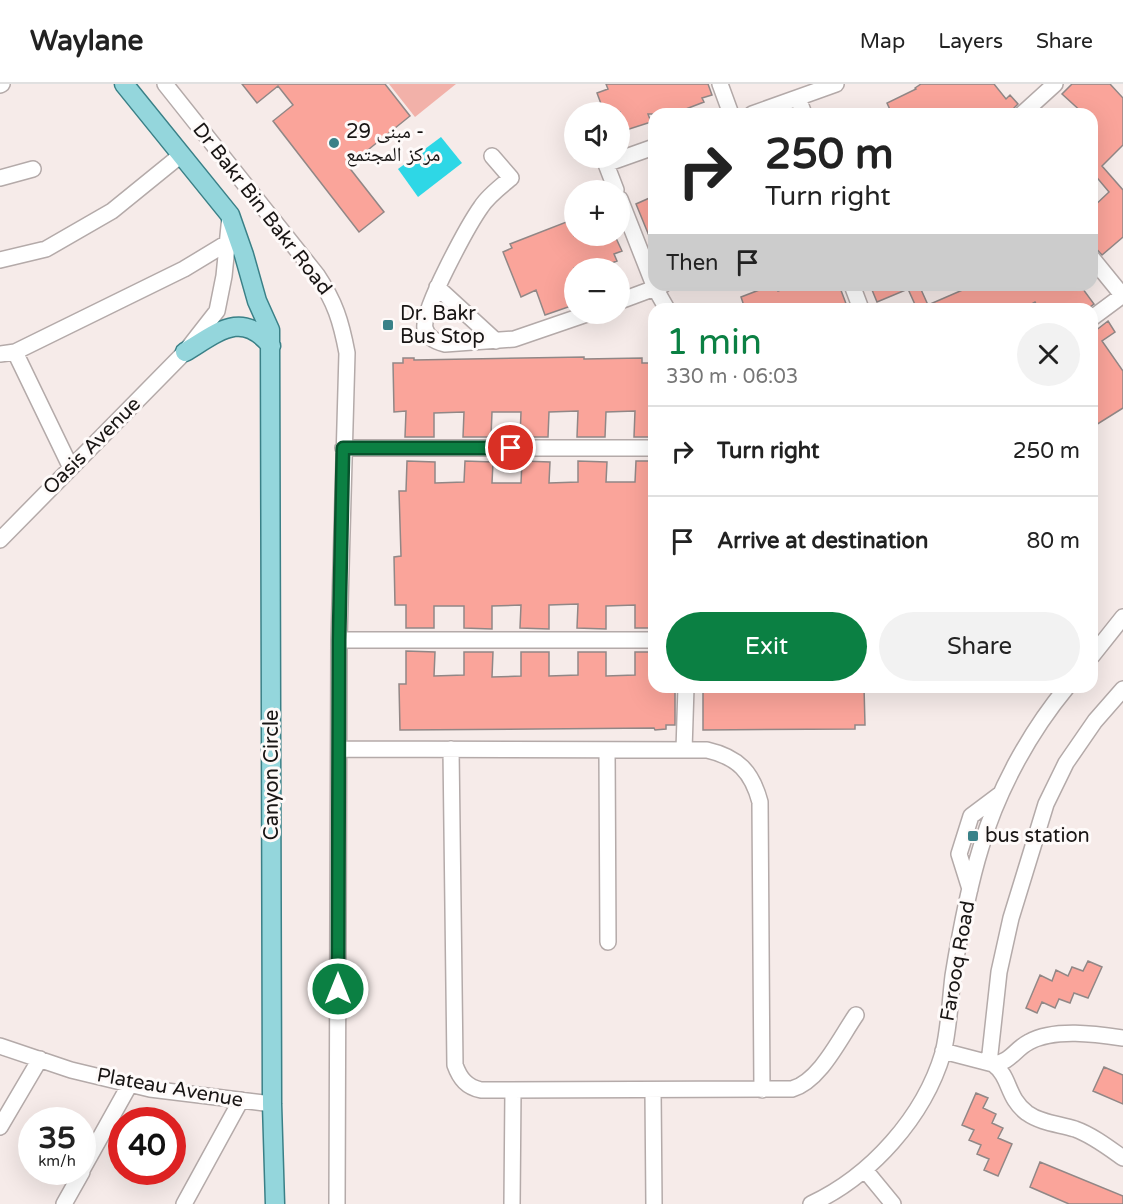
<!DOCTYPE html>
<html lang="en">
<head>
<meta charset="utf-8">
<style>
  body { margin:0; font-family:"Varela Round","Noto Naskh Arabic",sans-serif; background:#f2f2f2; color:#222; height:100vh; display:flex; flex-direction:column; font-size:22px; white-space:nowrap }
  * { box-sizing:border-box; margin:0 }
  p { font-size:20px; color:#767676 }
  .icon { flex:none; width:33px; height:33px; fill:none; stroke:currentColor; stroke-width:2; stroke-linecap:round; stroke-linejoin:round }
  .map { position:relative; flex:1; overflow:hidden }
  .details { position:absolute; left:648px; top:219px; width:450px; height:390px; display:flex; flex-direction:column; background:#fff; border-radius:18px; box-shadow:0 6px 24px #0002 }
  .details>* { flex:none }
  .top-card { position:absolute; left:648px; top:24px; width:450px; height:183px; border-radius:18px; box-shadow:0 6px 24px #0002; background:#fff; color:#222; overflow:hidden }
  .tools { position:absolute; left:564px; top:18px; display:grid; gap:12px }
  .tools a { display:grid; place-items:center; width:66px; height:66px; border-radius:50%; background:#fff; box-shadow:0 6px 24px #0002; font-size:30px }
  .speed { position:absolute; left:18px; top:1023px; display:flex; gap:12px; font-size:30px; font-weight:700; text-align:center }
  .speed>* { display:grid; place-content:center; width:78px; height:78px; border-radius:50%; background:#fff; box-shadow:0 6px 24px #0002; line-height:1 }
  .speed small { font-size:15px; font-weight:400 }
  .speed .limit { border:9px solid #d22; background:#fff; color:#111 }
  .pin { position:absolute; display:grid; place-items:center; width:51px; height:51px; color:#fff; margin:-26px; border:3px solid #fff; border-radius:50%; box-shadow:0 2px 6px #0007 }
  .me { position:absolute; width:66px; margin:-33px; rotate:0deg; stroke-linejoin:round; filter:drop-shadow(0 0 4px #0008) }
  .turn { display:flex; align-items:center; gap:21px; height:126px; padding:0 18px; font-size:27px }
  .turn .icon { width:78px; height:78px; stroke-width:2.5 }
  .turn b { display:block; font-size:42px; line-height:51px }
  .then { display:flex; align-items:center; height:57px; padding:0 18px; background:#0003; gap:12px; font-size:22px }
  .round { display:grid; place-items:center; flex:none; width:63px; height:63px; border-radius:32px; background:#f2f2f2 }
  .head { display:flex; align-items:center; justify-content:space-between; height:102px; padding:0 18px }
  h1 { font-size:36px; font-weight:600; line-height:45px; color:#0b8043 }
  .button { display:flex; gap:12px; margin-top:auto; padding:12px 18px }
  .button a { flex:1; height:69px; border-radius:36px; background:#0b8043; color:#fff; font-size:24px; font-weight:600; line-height:69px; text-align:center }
  .button a+a { background:#f2f2f2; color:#222 }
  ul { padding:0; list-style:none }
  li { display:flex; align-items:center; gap:18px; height:90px; padding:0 18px; border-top:2px solid #e0e0e0 }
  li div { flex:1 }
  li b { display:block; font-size:22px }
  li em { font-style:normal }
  header { display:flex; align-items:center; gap:36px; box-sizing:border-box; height:84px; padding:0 30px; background:#fff; border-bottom:2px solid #e0e0e0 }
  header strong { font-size:28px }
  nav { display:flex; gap:33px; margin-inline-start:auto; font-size:21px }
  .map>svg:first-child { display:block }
  .green { fill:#f2b1a9 }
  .water { fill:#2ed7e6 }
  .building { fill:#faa49a; stroke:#918786; stroke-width:1.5 }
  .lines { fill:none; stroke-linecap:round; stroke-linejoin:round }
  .minor-casing { stroke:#b4aaa9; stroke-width:18 }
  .major-casing { stroke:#3a8087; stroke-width:21 }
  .minor { stroke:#fff; stroke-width:15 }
  .major { stroke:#94d6dc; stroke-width:18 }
  .route-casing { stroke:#07532c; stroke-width:15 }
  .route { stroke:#0b8043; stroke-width:10 }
  .poi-dot { fill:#398188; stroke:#fefaf9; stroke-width:2 }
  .labels { text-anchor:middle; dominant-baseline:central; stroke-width:6; stroke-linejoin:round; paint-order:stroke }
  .poi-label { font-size:20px; fill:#181514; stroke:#fefaf9; text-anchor:start }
  .street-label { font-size:20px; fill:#181514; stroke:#fefaf9 }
</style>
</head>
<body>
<header>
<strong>Waylane</strong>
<nav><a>Map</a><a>Layers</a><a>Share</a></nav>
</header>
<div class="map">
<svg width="1123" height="1120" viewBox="0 0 1123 1120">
  <rect width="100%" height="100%" fill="#f6ebe9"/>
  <path class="green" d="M 389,0 L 456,0 L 415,33 Z"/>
  <path class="water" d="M 441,53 L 462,79 L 418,113 L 398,85 Z"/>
  <path class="building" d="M 242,0 L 385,0 L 410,32 L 348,82 L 384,128 L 359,148 L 273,37 L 293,21 L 278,2 L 257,19 Z
    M 606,0 L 708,0 L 712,11 L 702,14 L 704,18 L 678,28 L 678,30 L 648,30 L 651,38 L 620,48 L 620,28 L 604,28 L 597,9 L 608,5 Z
    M 921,0 L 994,0 L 1006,15 L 1010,11 L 1018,20 L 1008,30 L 892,30 L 887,19 L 916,5 L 915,4 Z
    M 1072,0 L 1110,0 L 1123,14 L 1123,61 L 1102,82 L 1123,106 L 1123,153 L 1102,171 L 1092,160 L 1092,124 L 1109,108 L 1094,90 L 1092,92 L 1092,30 L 1084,30 L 1062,10 Z
    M 654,112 L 654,164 L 636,120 Z
    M 574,135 L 574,152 L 615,152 L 622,167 L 614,170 L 617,177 L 598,184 L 574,184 L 574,221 L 545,231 L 536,206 L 521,213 L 503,168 L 512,164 L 510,160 Z
    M 772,201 L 776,201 L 778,207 L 794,201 L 839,201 L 848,225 L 745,225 L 741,213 Z
    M 870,201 L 919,201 L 928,221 L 974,201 L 1080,201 L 1094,220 L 1087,225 L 1039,225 L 1035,218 L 1023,225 L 917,225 L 908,205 L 877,218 Z
    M 1108,237 L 1115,248 L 1102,257 L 1123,287 L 1123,324 L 1096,341 L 1092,335 L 1092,244 L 1095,247 Z
    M 584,273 L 584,275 L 642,274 L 642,279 L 654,279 L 654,353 L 634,353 L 635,327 L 606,328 L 605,353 L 577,353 L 578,327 L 549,328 L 548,353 L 520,353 L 521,328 L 492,328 L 491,353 L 463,353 L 464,328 L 434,329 L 434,353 L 405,353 L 406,327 L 394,328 L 393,279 L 403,279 L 403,274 L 414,274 L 414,276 Z
    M 407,377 L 435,378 L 435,399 L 464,398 L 465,377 L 493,378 L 492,399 L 521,399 L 522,377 L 550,378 L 549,399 L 578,398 L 578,377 L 607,378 L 606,398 L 635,398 L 636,377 L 654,377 L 654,544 L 635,544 L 635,521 L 606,522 L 606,545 L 577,544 L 578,520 L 549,521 L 549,545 L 520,544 L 521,521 L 492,522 L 492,545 L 464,544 L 464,522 L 434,522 L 434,544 L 406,544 L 406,521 L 395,521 L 394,473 L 401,472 L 399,407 L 406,407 Z
    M 406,567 L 435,568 L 434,592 L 464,591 L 464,568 L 493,568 L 492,593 L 521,592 L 521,568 L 549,568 L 549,592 L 578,591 L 578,568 L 606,568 L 606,592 L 635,591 L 635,568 L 654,568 L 654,603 L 675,603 L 675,641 L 666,641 L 666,645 L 655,646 L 654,644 L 400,646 L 399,600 L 406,600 Z
    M 703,603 L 864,603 L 865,641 L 855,641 L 855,645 L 703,646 Z
    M 1088,877 L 1102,883 L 1088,914 L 1074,909 L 1070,919 L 1059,915 L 1055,924 L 1042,918 L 1037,929 L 1026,924 L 1040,891 L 1052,897 L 1056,886 L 1068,892 L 1072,883 L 1083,887 Z
    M 1104,983 L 1123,991 L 1123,1020 L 1093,1007 Z
    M 976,1009 L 988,1014 L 983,1024 L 996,1030 L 992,1039 L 1003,1044 L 998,1054 L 1012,1060 L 998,1092 L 984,1086 L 989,1075 L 977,1070 L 981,1061 L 969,1056 L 974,1046 L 962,1041 Z
    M 1040,1078 L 1123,1112 L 1123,1120 L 1069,1120 L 1030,1103 Z"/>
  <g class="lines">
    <defs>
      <path id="minor" d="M 165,0 L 317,191 C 335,218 341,237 347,269 L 339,556 L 337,1120
        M 720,0 L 731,30
        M 0,1 L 2,0
        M 798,14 L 804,30
        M 752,30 L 836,0
        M 1022,30 L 1055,0
        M 492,72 L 511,94 C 500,103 488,112 481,123 C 469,140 421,227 425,244 C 427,254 437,258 445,260 L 514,255 L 587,230
        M 0,94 L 33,85
        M 616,106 L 606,80 L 654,63
        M 620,115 L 655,204 L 667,225
        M 1092,174 L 1123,212
        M 0,176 L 46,165 L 112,127 L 181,71
        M 852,201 L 861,225
        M 437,203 L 496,257
        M 620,217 L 663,201
        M 1092,234 L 1123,211
        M 15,268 L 71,384
        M 0,270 L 15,268 L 184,185 L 227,159
        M 343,364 L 654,364
        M 0,456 L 185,268 L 217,227 L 224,192 L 230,132
        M 339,556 L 654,556
        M 1092,572 L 1123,533
        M 340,665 L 707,666 C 738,673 752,688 760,718 L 762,1006
        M 451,665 L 455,981 C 460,995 467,1003 481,1006 L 792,1005 C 820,997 840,954 856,931
        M 607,666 L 608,858
        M 684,666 L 686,603
        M 970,805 L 959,770 L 971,732 L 999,711
        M 0,962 L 71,986 L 150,1005 L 272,1020
        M 943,967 L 993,980 C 1010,979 1015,965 1029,958 C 1054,944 1096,950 1123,954
        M 989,979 L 999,888 L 1011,834 L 1046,720 L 1066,679 L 1095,637 L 1123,605
        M 993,980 C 1011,993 1006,1013 1027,1029 C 1041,1039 1059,1040 1075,1045 C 1092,1051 1109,1064 1123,1074
        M 653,1007 L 654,1120
        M 0,1043 L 40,975
        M 82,1086 L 130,1000
        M 865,1086 L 893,1120
        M 64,1120 L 82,1088
        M 184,1120 L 241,1016
        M 512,1120 L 513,1006
        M 811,1120 C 871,1092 924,1033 943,969 C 949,945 950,917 953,892 C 960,849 968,805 981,763 C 998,706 1029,649 1067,603"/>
      <path id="major" d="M 124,0 L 230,131 L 244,171 L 257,217 L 270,246 L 272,1020 L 275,1120
        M 185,268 C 217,249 242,225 271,262"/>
    </defs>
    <use href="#minor" class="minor-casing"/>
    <use href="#major" class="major-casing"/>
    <use href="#minor" class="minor"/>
    <use href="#major" class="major"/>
  </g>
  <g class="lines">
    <defs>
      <path id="route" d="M 338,905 L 339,556 L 343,364 L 511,364"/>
    </defs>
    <use href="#route" class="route-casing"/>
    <use href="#route" class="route"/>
  </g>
  <g class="poi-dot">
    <circle cx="334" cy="59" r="6"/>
    <rect x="382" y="235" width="12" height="12" rx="3"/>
    <rect x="967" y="746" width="12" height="12" rx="3"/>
  </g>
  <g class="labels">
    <g class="poi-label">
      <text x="346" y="48">مبنى 29 -<tspan x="346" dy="23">مركز المجتمع</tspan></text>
      <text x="400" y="230">Dr. Bakr<tspan x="400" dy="23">Bus Stop</tspan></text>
      <text x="985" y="752">bus station</text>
    </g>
    <g class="street-label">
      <text transform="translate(262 125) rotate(52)">Dr Bakr Bin Bakr Road</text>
      <text transform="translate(92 362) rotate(-45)">Oasis Avenue</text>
      <text transform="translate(272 691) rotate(-90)">Canyon Circle</text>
      <text transform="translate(958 877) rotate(-80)">Farooq Road</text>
      <text transform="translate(170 1004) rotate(10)">Plateau Avenue</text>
    </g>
  </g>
</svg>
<div class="tools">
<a><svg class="icon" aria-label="sound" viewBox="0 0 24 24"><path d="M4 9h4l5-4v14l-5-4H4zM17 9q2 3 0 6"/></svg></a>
<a>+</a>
<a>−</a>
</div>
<div class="speed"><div>35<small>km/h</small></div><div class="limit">40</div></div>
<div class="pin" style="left:511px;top:364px;background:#d93025"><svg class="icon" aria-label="arrive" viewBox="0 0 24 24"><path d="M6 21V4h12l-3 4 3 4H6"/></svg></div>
<svg class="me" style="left:338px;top:905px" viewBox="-20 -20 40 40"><circle r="17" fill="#0b8043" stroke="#fff" stroke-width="3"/><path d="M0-11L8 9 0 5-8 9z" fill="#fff"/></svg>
<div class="top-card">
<div class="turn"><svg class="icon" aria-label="right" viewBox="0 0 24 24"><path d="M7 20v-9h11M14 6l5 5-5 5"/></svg><div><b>250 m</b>Turn right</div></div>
<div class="then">Then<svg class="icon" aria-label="arrive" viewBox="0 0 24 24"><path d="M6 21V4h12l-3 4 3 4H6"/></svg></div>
</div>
<section class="details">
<div class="head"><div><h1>1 min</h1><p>330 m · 06:03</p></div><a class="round"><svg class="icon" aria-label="close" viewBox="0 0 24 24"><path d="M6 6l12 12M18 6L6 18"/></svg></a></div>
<ul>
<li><svg class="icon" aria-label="right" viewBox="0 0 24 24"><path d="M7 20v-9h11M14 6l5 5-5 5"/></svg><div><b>Turn right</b></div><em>250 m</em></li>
<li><svg class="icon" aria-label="arrive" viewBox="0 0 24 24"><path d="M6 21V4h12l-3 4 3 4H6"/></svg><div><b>Arrive at destination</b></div><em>80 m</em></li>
</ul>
<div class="button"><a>Exit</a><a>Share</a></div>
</section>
</div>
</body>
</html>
